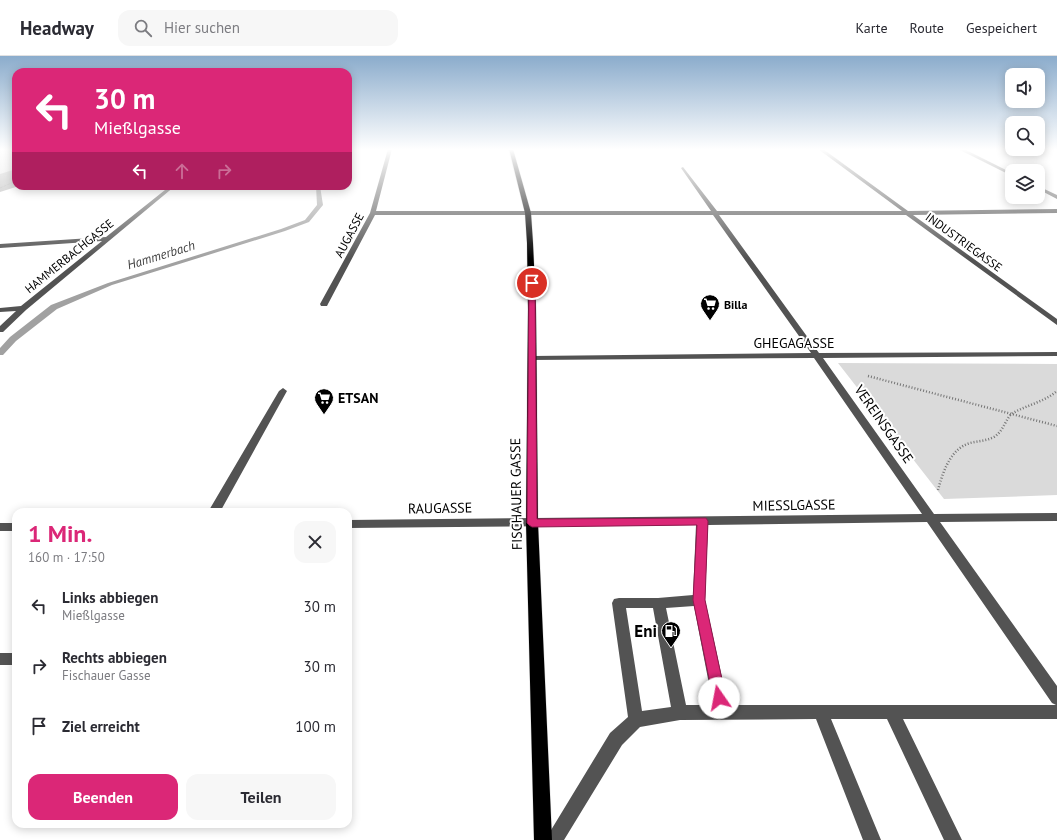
<!DOCTYPE html>
<html lang="de">
<head>
<meta charset="utf-8">
<style>
  body { margin:0; font-family:"PT Sans",sans-serif; background:#f7f7f7; color:#2b2b33; height:100vh; display:flex; flex-direction:column; font-size:15px; white-space:nowrap }
  * { box-sizing:border-box; margin:0 }
  p { font-size:13px; color:#7c7c81 }
  .icon { flex:none; width:22px; height:22px; fill:none; stroke:currentColor; stroke-width:2; stroke-linecap:round; stroke-linejoin:round }
  .map { position:relative; flex:1; overflow:hidden }
  .sheet { position:absolute; left:12px; top:452px; width:340px; height:320px; display:flex; flex-direction:column; background:#fff; border-radius:12px; box-shadow:0 2px 10px #0003 }
  .sheet>* { flex:none }
  .top-card { position:absolute; left:12px; top:12px; width:340px; height:122px; border-radius:12px; box-shadow:0 2px 10px #0003; background:#db2777; color:#fff; overflow:hidden }
  .fabs { position:absolute; left:1005px; top:12px; display:grid; gap:8px }
  .fabs a { display:grid; place-items:center; width:40px; height:40px; border-radius:8px; background:#fff; box-shadow:0 2px 10px #0003; font-size:20px }
  .pin { position:absolute; display:grid; place-items:center; width:34px; height:34px; color:#fff; margin:-17px; border:2px solid #fff; border-radius:50%; box-shadow:0 1px 4px #0007 }
  .me { position:absolute; width:44px; margin:-22px; rotate:348deg; stroke-linejoin:round; filter:drop-shadow(0 0 3px #0008) }
  .turn { display:flex; align-items:center; gap:14px; height:84px; padding:0 16px; font-size:18px }
  .turn .icon { width:52px; height:52px; stroke-width:2.5 }
  .turn b { display:block; font-size:28px; line-height:34px }
  .lanes { display:flex; align-items:center; height:38px; padding:0 16px; background:#0003; justify-content:center; gap:20px; direction:ltr }
  .lanes .off { opacity:.35 }
  .round { display:grid; place-items:center; flex:none; width:42px; height:42px; border-radius:12px; background:#f7f7f7 }
  .headline { display:flex; align-items:center; justify-content:space-between; height:68px; padding:0 16px }
  h1 { font-size:24px; font-weight:700; line-height:30px; color:#db2777 }
  .action { display:flex; gap:8px; margin-top:auto; padding:8px 16px }
  .action a { flex:1; height:46px; border-radius:12px; background:#db2777; color:#fff; font-size:16px; font-weight:700; line-height:46px; text-align:center }
  .action a+a { background:#f7f7f7; color:#2b2b33 }
  ul { padding:0; list-style:none }
  li { display:flex; align-items:center; gap:12px; height:60px; padding:0 16px }
  li div { flex:1 }
  li b { display:block; font-size:15px }
  li em { font-style:normal }
  header { display:flex; align-items:center; gap:24px; box-sizing:border-box; height:56px; padding:0 20px; background:#fff; border-bottom:1px solid #e1e1e2 }
  header strong { font-size:19px }
  nav { display:flex; gap:22px; margin-inline-start:auto; font-size:14px }
  .search { width:280px; height:36px; background:#f7f7f7; display:flex; align-items:center; gap:10px; box-sizing:border-box; padding:0 14px; border-radius:12px; color:#7c7c81; font-size:15px }
  .map>svg:first-child { display:block }
  .green { fill:#dadada }
  .lines { fill:none; stroke-linecap:round; stroke-linejoin:round }
  .stream { fill:#a1a1a1; fill-rule:evenodd }
  .river { fill:#a1a1a1; fill-rule:evenodd }
  .major-casing { stroke:#dbdbdb; stroke-width:1 }
  .path-far1 { stroke:#757575; stroke-width:1; stroke-dasharray:0.5 1; stroke-linecap:butt }
  .path { stroke:#757575; stroke-width:2.5; stroke-dasharray:1 2; stroke-linecap:butt }
  .minor { fill:#535353; fill-rule:evenodd }
  .major { fill:#000; fill-rule:evenodd }
  .route { fill:#db2777; stroke:#8e194d }
  .labels { text-anchor:middle; dominant-baseline:central; stroke-width:4; stroke-linejoin:round; paint-order:stroke }
  .far-street-label { font-size:12px; fill:#000; stroke:#fff }
  .far-poi-label { font-size:12px; font-weight:bold; fill:#000; stroke:#fff; text-anchor:start }
  .far-water-label { font-size:13px; font-style:italic; fill:#424242; stroke:#fff }
  .street-label { font-size:14px; fill:#000; stroke:#fff }
  .poi-label { font-size:14px; font-weight:bold; fill:#000; stroke:#fff; text-anchor:start }
  .near-poi-label { font-size:17px; font-weight:bold; fill:#000; stroke:#fff; text-anchor:end }
</style>
</head>
<body>
<header>
<strong>Headway</strong>
<div class="search"><svg class="icon" aria-label="search" viewBox="0 0 24 24"><circle cx="10" cy="10" r="6"/><path d="M15 15l6 6"/></svg>Hier suchen</div>
<nav><a>Karte</a><a>Route</a><a>Gespeichert</a></nav>
</header>
<div class="map">
<svg width="1057" height="784" viewBox="0 0 1057 784">
  <rect width="100%" height="100%" fill="#fff"/>
  <path class="green" d="M 0,93 L 16,93 L 16,116 L 0,122 Z
    M 838,307 L 1057,308 L 1057,439 L 944,443 Z"/>
  <g class="lines">
    <path class="stream" d="M 316,130 L 320,130 L 323,149 L 309,166 L 285,175 L 112,229 L 57,253 L 16,285 L 3,299 L 0,299 L 0,292 L 10,281 L 51,249 L 108,227 L 281,173 L 305,164 L 317,149 Z"/>
    <path class="river" d="M 16,113 L 16,130 L 19,130 L 0,136 L 0,118 Z"/>
    <defs>
      <path id="major" d="M 509,93 L 513,93 L 531,157 L 533,187 L 536,253 L 538,467 L 552,784 L 534,784 L 526,467 L 528,253 L 527,187 L 525,157 Z"/>
    </defs>
    <use href="#major" class="major-casing"/>
    <path class="path-far1" d="M 0,132 L 16,125"/>
    <path class="path" d="M 868,320 L 1057,370
      M 938,434 C 943,416 950,393 970,387 C 978,385 986,385 994,381 C 1004,375 1006,361 1013,357 C 1027,349 1044,346 1057,335"/>
    <path class="minor" d="M 388,93 L 392,93 L 376,155 L 711,155 L 681,112 L 683,111 L 717,155 L 902,155 L 818,93 L 823,93 L 908,155 L 1057,153 L 1057,157 L 913,159 L 1057,263 L 1057,269 L 906,159 L 719,159 L 819,297 L 1057,296 L 1057,300 L 823,302 L 934,458 L 1057,457 L 1057,465 L 940,466 L 1057,630 L 1057,663 L 903,663 L 962,784 L 944,784 L 887,663 L 831,663 L 881,784 L 863,784 L 816,663 L 680,664 L 640,671 L 622,689 L 564,784 L 545,784 L 610,677 L 628,661 L 612,547 L 614,543 L 619,542 L 658,542 L 693,539 L 696,469 L 348,472 L 348,464 L 922,458 L 814,302 L 529,304 L 528,302 L 529,300 L 532,300 L 811,297 L 713,159 L 375,159 L 328,248 L 327,250 L 321,250 L 320,248 L 370,157 ZM 927,466 L 1052,647 L 1056,649 L 728,649 L 705,544 L 708,469 ZM 694,550 L 713,649 L 686,649 L 666,552 ZM 626,552 L 653,552 L 671,651 L 642,655 Z
      M 958,93 L 964,93 L 1012,117 L 1012,120 Z
      M 170,130 L 175,130 L 26,254 L 3,276 L 0,276 L 0,270 L 16,255 L 0,256 L 0,252 L 21,250 L 102,185 L 0,192 L 0,188 L 106,181 Z
      M 1038,130 L 1057,139 L 1057,143 L 1038,133 Z
      M 283,332 L 287,335 L 220,456 L 208,456 L 279,335 Z
      M 0,467 L 16,467 L 16,475 L 0,475 Z
      M 0,597 L 16,597 L 16,609 L 0,609 Z"/>
    <use href="#major" class="major"/>
  </g>
  <linearGradient id="sky" x2="0" y2="1"><stop stop-color="#8baccc"/><stop offset="0.46" stop-color="#fff"/><stop offset="1" stop-color="#fff" stop-opacity="0"/></linearGradient>
  <rect width="1057" height="203" fill="url(#sky)"/>
  <path class="route" d="M 529,225 L 535,227 L 537,463 L 706,462 L 708,465 L 705,544 L 726,642 L 724,647 L 719,649 L 715,647 L 713,642 L 693,544 L 697,469 L 532,471 L 529,469 L 527,467 Z"/>
  <defs>
    <symbol id="supermarket-pin" viewBox="-11 -11 22 30"><path d="M0 17L-7.5 6A9.5 9.5 0 1 1 7.5 6Z" fill="#000" stroke="#fff"/><path d="M-6-5.5h2.5l.6 2H6L4.5 2H-2.5L-4.4-4H-6ZM-1.5 3.2a1.3 1.3 0 1 0 .1 0ZM3 3.2a1.3 1.3 0 1 0 .1 0Z" fill="#fff"/></symbol>
    <symbol id="fuel-pin" viewBox="-11 -11 22 30"><path d="M0 17L-7.5 6A9.5 9.5 0 1 1 7.5 6Z" fill="#000" stroke="#fff"/><path d="M-5.5-6h7V0h2V4h1.3V-2.5L3-4.5l.8-.8L6-3V5H2.5V1h-1V6h-7ZM-4.2-4.7v3.2H.2V-4.7Z" fill="#fff"/></symbol>
  </defs>
  <g fill-rule="evenodd">
    <use href="#supermarket-pin" x="699" y="237" width="22" height="30"/>
    <use href="#supermarket-pin" x="313" y="331" width="22" height="30"/>
    <use href="#fuel-pin" x="660" y="564" width="22" height="30"/>
  </g>
  <g class="labels">
    <g class="far-street-label">
      <text transform="translate(349 179) rotate(-62)">AUGASSE</text>
      <text transform="translate(964 186) rotate(36)">INDUSTRIEGASSE</text>
      <text transform="translate(69 200) rotate(-39)">HAMMERBACHGASSE</text>
    </g>
    <g class="far-poi-label">
      <text x="724" y="248">Billa</text>
    </g>
    <g class="far-water-label">
      <text transform="translate(161 199) rotate(-17)">Hammerbach</text>
    </g>
    <g class="street-label">
      <text x="794" y="287">GHEGAGASSE</text>
      <text transform="translate(884 368) rotate(55)">VEREINSGASSE</text>
      <text transform="translate(516 438) rotate(-91)">FISCHAUER GASSE</text>
      <text transform="translate(794 449) rotate(-1)">MIESSLGASSE</text>
      <text transform="translate(440 452) rotate(-1)">RAUGASSE</text>
    </g>
    <g class="poi-label">
      <text x="338" y="342">ETSAN</text>
    </g>
    <g class="near-poi-label">
      <text x="657" y="575">Eni</text>
    </g>
  </g>
</svg>
<div class="fabs">
<a><svg class="icon" aria-label="sound" viewBox="0 0 24 24"><path d="M4 9h4l5-4v14l-5-4H4zM17 9q2 3 0 6"/></svg></a>
<a><svg class="icon" aria-label="search" viewBox="0 0 24 24"><circle cx="10" cy="10" r="6"/><path d="M15 15l6 6"/></svg></a>
<a><svg class="icon" aria-label="layers" viewBox="0 0 24 24"><path d="M12 4l9 5-9 5-9-5zM3 14l9 5 9-5"/></svg></a>
</div>
<div class="pin" style="left:532px;top:227px;background:#d93025"><svg class="icon" aria-label="arrive" viewBox="0 0 24 24"><path d="M6 21V4h12l-3 4 3 4H6"/></svg></div>
<svg class="me" style="left:719px;top:642px" viewBox="-20 -20 40 40"><circle r="19" fill="#fff"/><path d="M0-13L10 11 0 6-10 11z" fill="#db2777"/></svg>
<div class="top-card">
<div class="turn"><svg class="icon" aria-label="left" viewBox="0 0 24 24"><path d="M17 20v-9H6M10 6l-5 5 5 5"/></svg><div><b>30 m</b>Mießlgasse</div></div>
<div class="lanes"><svg class="icon" aria-label="left" viewBox="0 0 24 24"><path d="M17 20v-9H6M10 6l-5 5 5 5"/></svg><svg class="icon off" aria-label="ahead" viewBox="0 0 24 24"><path d="M12 20V5M6 11l6-6 6 6"/></svg><svg class="icon off" aria-label="right" viewBox="0 0 24 24"><path d="M7 20v-9h11M14 6l5 5-5 5"/></svg></div>
</div>
<section class="sheet">
<div class="headline"><div><h1>1 Min.</h1><p>160 m · 17:50</p></div><a class="round"><svg class="icon" aria-label="close" viewBox="0 0 24 24"><path d="M6 6l12 12M18 6L6 18"/></svg></a></div>
<ul>
<li><svg class="icon" aria-label="left" viewBox="0 0 24 24"><path d="M17 20v-9H6M10 6l-5 5 5 5"/></svg><div><b>Links abbiegen</b><p>Mießlgasse</p></div><em>30 m</em></li>
<li><svg class="icon" aria-label="right" viewBox="0 0 24 24"><path d="M7 20v-9h11M14 6l5 5-5 5"/></svg><div><b>Rechts abbiegen</b><p>Fischauer Gasse</p></div><em>30 m</em></li>
<li><svg class="icon" aria-label="arrive" viewBox="0 0 24 24"><path d="M6 21V4h12l-3 4 3 4H6"/></svg><div><b>Ziel erreicht</b></div><em>100 m</em></li>
</ul>
<div class="action"><a>Beenden</a><a>Teilen</a></div>
</section>
</div>
</body>
</html>
